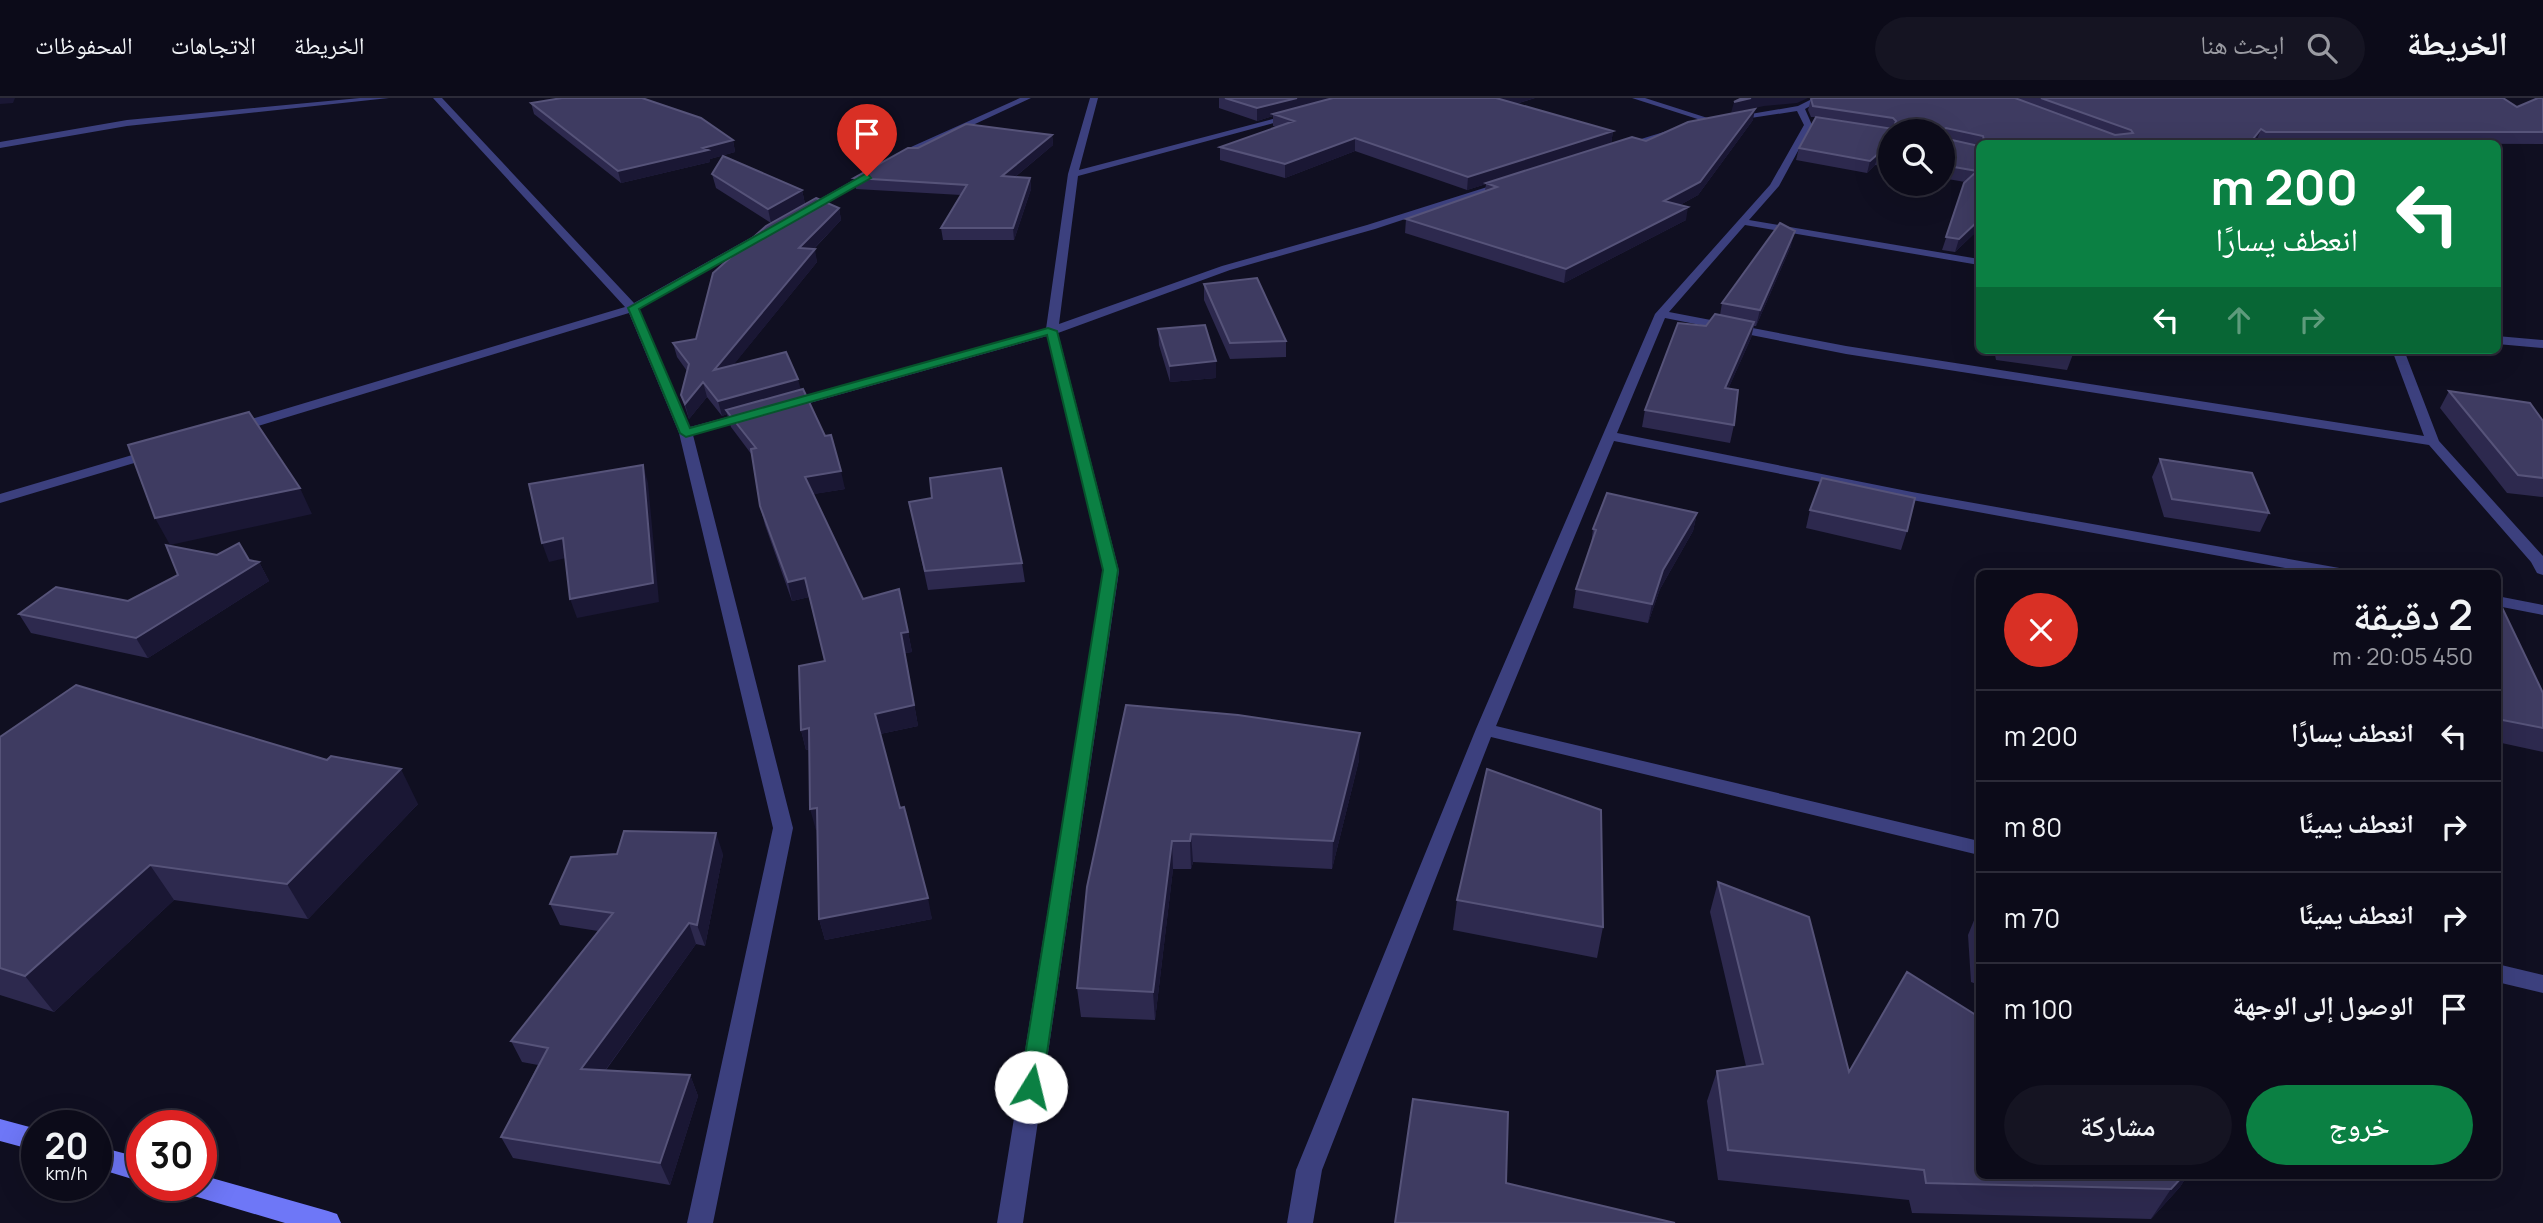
<!DOCTYPE html>
<html lang="ar">
<head>
<meta charset="utf-8">
<style>
  body { margin:0; font-family:Manrope,"Noto Naskh Arabic",sans-serif; background:#151422; color:#f1f3f6; direction:rtl; height:100vh; display:flex; flex-direction:column; font-size:26px; white-space:nowrap }
  * { box-sizing:border-box; margin:0 }
  p { font-size:23px; color:#9a9ba2 }
  .icon { flex:none; width:38px; height:38px; fill:none; stroke:currentColor; stroke-width:2; stroke-linecap:round; stroke-linejoin:round }
  .map { position:relative; flex:1; overflow:hidden; direction:ltr }
  .side { position:absolute; left:1976px; top:472px; width:525px; height:609px; display:flex; flex-direction:column; background:#0c0b19; border-radius:10px; box-shadow:0 7px 28px #0002,0 0 0 2px #2c2b38; direction:rtl }
  .side>* { flex:none }
  .hud { position:absolute; left:1976px; top:42px; width:525px; height:214px; border-radius:10px; box-shadow:0 7px 28px #0002,0 0 0 2px #2c2b38; direction:rtl; background:#0b8043; color:#fff; overflow:hidden }
  .controls { position:absolute; left:1878px; top:21px; display:grid; gap:14px }
  .controls a { display:grid; place-items:center; width:77px; height:77px; border-radius:50%; background:#0c0b19; box-shadow:0 7px 28px #0002,0 0 0 2px #2c2b38; font-size:35px }
  .speed { position:absolute; left:21px; top:1012px; display:flex; gap:14px; font-size:35px; font-weight:700; text-align:center }
  .speed>* { display:grid; place-content:center; width:91px; height:91px; border-radius:50%; background:#0c0b19; box-shadow:0 7px 28px #0002,0 0 0 2px #2c2b38; line-height:1 }
  .speed small { font-size:18px; font-weight:400 }
  .speed .limit { border:10px solid #d22; background:#fff; color:#111 }
  .pin { position:absolute; display:grid; place-items:center; width:60px; height:60px; color:#fff; margin:-72px -30px; border-radius:50% 50% 50% 0; rotate:-45deg; box-shadow:0 0 7px #0007 }
  .pin .icon { rotate:45deg }
  .me { position:absolute; width:77px; margin:-38px; rotate:9deg; stroke-linejoin:round; filter:drop-shadow(0 0 5px #0008) }
  .turn { display:flex; align-items:center; gap:24px; height:147px; padding:0 28px; font-size:32px }
  .turn .icon { width:91px; height:91px; stroke-width:2.5 }
  .turn b { display:block; font-size:49px; line-height:60px }
  .lanes { display:flex; align-items:center; height:66px; padding:0 28px; background:#0003; justify-content:center; gap:35px; direction:ltr }
  .lanes .off { opacity:.35 }
  .round { display:grid; place-items:center; flex:none; width:74px; height:74px; border-radius:37px; background:#151422 }
  .headline { display:flex; align-items:center; justify-content:space-between; height:119px; padding:0 28px }
  h1 { font-size:42px; font-weight:600; line-height:52px }
  .primary-button { display:flex; gap:14px; margin-top:auto; padding:14px 28px }
  .primary-button a { flex:1; height:80px; border-radius:42px; background:#0b8043; color:#fff; font-size:28px; font-weight:600; line-height:80px; text-align:center }
  .primary-button a+a { background:#151422; color:#f1f3f6 }
  ul { padding:0; list-style:none }
  li { display:flex; align-items:center; gap:21px; height:91px; padding:0 28px; border-top:2px solid #2c2b38 }
  li div { flex:1 }
  li b { display:block; font-size:26px }
  li em { font-style:normal }
  header { display:flex; align-items:center; gap:42px; box-sizing:border-box; height:98px; padding:0 35px; background:#0c0b19; border-bottom:2px solid #2c2b38 }
  header strong { font-size:33px }
  nav { display:flex; gap:38px; margin-inline-start:auto; font-size:24px }
  .search { width:490px; height:63px; background:#151422; display:flex; align-items:center; gap:18px; box-sizing:border-box; padding:0 24px; border-radius:38px; color:#9a9ba2; font-size:26px }
  .map>svg:first-child { display:block }
  .lines { fill:none; stroke-linecap:round; stroke-linejoin:round }
  .street { fill:#3c407e; fill-rule:evenodd }
  .secondary { fill:#6e77f7; fill-rule:evenodd }
  .wall { fill:#2d294e }
  .shaded-wall { fill:#1a1734 }
  .building { fill:#3e3b61; stroke:#565379; stroke-width:2 }
  .route { fill:#0b8043; stroke:#07532c; stroke-width:2 }
</style>
</head>
<body>
<header>
<strong>الخريطة</strong>
<div class="search"><svg class="icon" aria-label="search" viewBox="0 0 24 24"><circle cx="10" cy="10" r="6"/><path d="M15 15l6 6"/></svg>ابحث هنا</div>
<nav><a>الخريطة</a><a>الاتجاهات</a><a>المحفوظات</a></nav>
</header>
<div class="map">
<svg width="2543" height="1125" viewBox="0 0 2543 1125">
  <rect width="100%" height="100%" fill="#100f21"/>
  <g class="lines">
    <path class="street" d="M 360,0 L 389,0 L 127,28 L 0,50 L 0,44 L 127,22 Z
      M 433,0 L 442,0 L 634,205 L 759,135 L 768,137 L 639,211 L 690,329 L 750,313 L 757,317 L 755,320 L 693,337 L 793,730 L 713,1125 L 687,1125 L 773,730 L 679,335 L 629,215 L 238,334 L 233,335 L 226,331 L 228,328 L 625,209 Z
      M 1020,0 L 1031,0 L 917,53 L 806,116 L 797,114 L 911,49 Z
      M 1090,0 L 1098,0 L 1079,72 L 1296,15 L 1300,18 L 1078,78 L 1059,226 L 1222,168 L 1367,127 L 1503,84 L 1511,86 L 1375,131 L 1230,172 L 1058,235 L 1119,473 L 1023,1125 L 997,1125 L 1103,473 L 1047,238 L 792,310 L 782,310 L 780,307 L 782,304 L 1046,231 L 1068,76 Z
      M 1632,0 L 1645,0 L 1717,23 L 1710,25 Z
      M 1814,0 L 1824,0 L 1805,11 L 1812,27 L 1779,88 L 1749,122 L 1979,161 L 1979,167 L 1745,127 L 1669,214 L 1846,248 L 2424,338 L 2392,252 L 2404,252 L 2439,343 L 2543,458 L 2543,477 L 2537,475 L 2531,464 L 2429,347 L 1846,256 L 1665,220 L 1617,335 L 1912,394 L 2345,471 L 2353,476 L 2318,476 L 1912,402 L 1614,343 L 1496,628 L 1979,743 L 1979,757 L 1491,639 L 1322,1072 L 1313,1125 L 1287,1125 L 1296,1072 L 1476,631 L 1655,216 L 1770,87 L 1804,27 L 1797,13 L 1731,23 L 1727,20 L 1798,8 Z
      M 1680,29 L 1683,34 L 1619,52 L 1615,49 Z
      M 2497,238 L 2543,242 L 2543,250 L 2497,246 Z
      M 156,350 L 161,351 L 161,357 L 0,405 L 0,396 Z
      M 2497,498 L 2543,507 L 2543,517 L 2497,508 Z
      M 2497,866 L 2543,877 L 2543,895 L 2497,884 Z"/>
    <path class="secondary" d="M 0,1021 L 37,1031 L 37,1053 L 0,1043 Z
      M 96,1048 L 142,1060 L 142,1084 L 96,1070 Z
      M 201,1077 L 328,1113 L 337,1116 L 341,1125 L 285,1125 L 184,1095 L 180,1087 L 201,1087 Z"/>
  </g>
  <path class="wall" d="M 1219,0 L 1535,0 L 1516,6 L 1613,33 L 1611,46 L 1646,43 L 1753,22 L 1698,97 L 1680,107 L 1686,122 L 1564,185 L 1405,135 L 1406,121 L 1485,93 L 1486,86 L 1467,92 L 1355,53 L 1285,80 L 1220,62 L 1220,49 L 1276,29 L 1273,28 L 1273,18 L 1257,23 L 1219,10 Z
    M 1813,0 L 2503,0 L 2517,9 L 2543,0 L 2543,46 L 2261,45 L 2257,42 L 2254,46 L 1979,46 L 1979,131 L 1955,154 L 1942,152 L 1965,84 L 1942,80 L 1942,33 L 1890,33 L 1890,69 L 1875,67 L 1867,75 L 1796,62 L 1799,50 L 1816,19 L 1811,19 L 1808,12 L 1811,1 Z
    M 531,5 L 733,42 L 735,54 L 710,61 L 710,64 L 621,85 L 534,16 Z
    M 1052,37 L 1053,47 L 1015,79 L 1030,80 L 1031,91 L 1014,142 L 943,142 L 941,130 L 961,97 L 856,91 L 854,80 L 918,50 Z
    M 712,76 L 802,92 L 805,106 L 771,125 L 716,90 Z
    M 839,110 L 841,122 L 814,151 L 817,164 L 733,267 L 801,292 L 845,391 L 813,396 L 863,501 L 908,534 L 912,554 L 905,555 L 918,628 L 880,636 L 900,710 L 932,821 L 825,842 L 819,821 L 817,732 L 816,732 L 810,651 L 806,652 L 801,632 L 825,563 L 809,499 L 792,503 L 765,427 L 760,408 L 752,357 L 731,329 L 727,316 L 722,318 L 707,299 L 689,321 L 681,297 L 687,273 L 677,259 L 673,245 L 696,241 Z
    M 1791,148 L 1756,228 L 1754,228 L 1751,240 L 1728,291 L 1734,327 L 1730,345 L 1642,329 L 1645,312 L 1706,228 L 1720,217 L 1722,205 Z
    M 1204,186 L 1286,243 L 1286,259 L 1230,261 L 1204,202 Z
    M 1158,231 L 1216,263 L 1216,280 L 1170,284 L 1159,247 Z
    M 1994,252 L 2072,252 L 2073,256 L 2067,272 L 1996,262 Z
    M 2449,293 L 2543,323 L 2543,399 L 2507,395 L 2440,310 Z
    M 2160,361 L 2269,415 L 2260,434 L 2164,419 L 2152,379 Z
    M 909,404 L 1022,465 L 1025,484 L 928,492 Z
    M 1810,412 L 1907,433 L 1901,452 L 1806,430 Z
    M 1697,415 L 1693,433 L 1660,491 L 1648,525 L 1573,510 L 1576,491 L 1591,447 L 1593,431 Z
    M 249,462 L 259,464 L 269,483 L 148,560 L 31,535 L 19,516 L 128,503 Z
    M 2497,499 L 2543,595 L 2543,654 L 2497,644 Z
    M 1126,607 L 1359,662 L 1332,771 L 1193,764 L 1191,771 L 1173,771 L 1155,922 L 1081,919 L 1077,890 Z
    M 0,639 L 418,706 L 308,821 L 174,802 L 54,914 L 0,897 Z
    M 723,756 L 705,848 L 696,846 L 606,972 L 690,977 L 698,998 L 670,1087 L 513,1060 L 501,1039 L 538,967 L 522,964 L 511,943 L 598,833 L 560,827 L 550,806 Z
    M 1718,784 L 1849,974 L 1979,1078 L 2187,1078 L 2180,1089 L 2151,1121 L 1912,1115 L 1909,1102 L 1718,1082 L 1707,1003 L 1717,973 L 1746,968 L 1710,814 Z
    M 1457,802 L 1603,829 L 1597,860 L 1453,832 Z
    M 1977,815 L 1979,816 L 1979,887 L 1971,884 L 1968,837 Z"/>
  <path class="shaded-wall" d="M 0,0 L 15,0 L 13,5 L 0,6 Z
    M 1297,0 L 1343,0 L 1273,16 L 1273,18 L 1257,23 L 1257,10 Z
    M 1496,0 L 1535,0 L 1495,12 Z
    M 1751,0 L 1808,0 L 1797,5 L 1764,8 L 1731,15 L 1734,4 Z
    M 1755,11 L 1753,22 L 1698,97 L 1662,117 L 1664,103 Z
    M 2261,31 L 2257,42 L 2254,46 L 2249,46 Z
    M 1613,33 L 1611,46 L 1467,92 L 1468,79 Z
    M 1052,37 L 1053,47 L 1003,89 L 1002,78 Z
    M 1355,40 L 1355,53 L 1285,80 L 1285,66 Z
    M 733,42 L 735,54 L 710,61 L 710,64 L 621,85 L 618,73 Z
    M 1879,55 L 1875,67 L 1867,75 L 1870,63 Z
    M 1030,80 L 1031,91 L 1014,142 L 1013,130 Z
    M 802,92 L 805,106 L 771,125 L 768,111 Z
    M 1688,109 L 1686,122 L 1564,185 L 1566,171 Z
    M 839,110 L 841,122 L 802,163 L 799,150 Z
    M 1979,122 L 1979,131 L 1955,154 L 1959,141 Z
    M 1795,133 L 1791,148 L 1756,228 L 1760,212 Z
    M 815,151 L 817,164 L 718,286 L 714,272 Z
    M 1754,224 L 1751,240 L 1721,307 L 1725,290 Z
    M 1216,263 L 1216,280 L 1170,284 L 1170,268 Z
    M 798,281 L 802,296 L 726,312 L 727,316 L 722,318 L 718,303 Z
    M 703,284 L 707,299 L 689,321 L 685,306 Z
    M 643,367 L 648,385 L 659,504 L 577,520 L 570,501 Z
    M 841,373 L 845,391 L 809,397 L 805,379 Z
    M 300,390 L 312,416 L 170,447 L 155,420 Z
    M 1697,415 L 1693,433 L 1660,491 L 1648,525 L 1652,506 L 1663,472 Z
    M 563,440 L 570,459 L 549,464 L 542,445 Z
    M 259,464 L 269,483 L 148,560 L 136,540 Z
    M 805,480 L 809,499 L 792,503 L 788,484 Z
    M 908,534 L 912,554 L 905,555 L 918,628 L 880,636 L 875,616 L 901,535 Z
    M 809,630 L 815,650 L 806,652 L 801,632 Z
    M 1360,635 L 1359,662 L 1332,771 L 1333,743 Z
    M 401,671 L 418,706 L 308,821 L 287,786 Z
    M 817,710 L 822,731 L 816,732 L 810,711 Z
    M 716,735 L 723,756 L 705,848 L 697,827 Z
    M 1191,736 L 1193,764 L 1191,771 L 1190,743 Z
    M 1172,743 L 1173,771 L 1155,922 L 1153,894 Z
    M 150,767 L 174,802 L 54,914 L 25,878 Z
    M 928,800 L 932,821 L 825,842 L 819,821 Z
    M 689,825 L 696,846 L 591,992 L 581,971 Z
    M 690,977 L 698,998 L 670,1087 L 660,1065 Z
    M 2183,1078 L 2187,1078 L 2180,1089 L 2151,1121 L 2171,1091 Z"/>
  <path class="building" d="M 562,0 L 642,0 L 701,20 L 733,42 L 703,50 L 708,52 L 618,73 L 531,5 Z
    M 1225,0 L 1297,0 L 1257,10 Z
    M 1333,0 L 1496,0 L 1613,33 L 1468,79 L 1355,40 L 1285,66 L 1220,49 L 1294,23 L 1273,16 Z
    M 1742,0 L 1751,0 L 1734,4 Z
    M 1813,0 L 2015,0 L 2115,37 L 2133,35 L 2131,32 L 2041,0 L 2503,0 L 2517,9 L 2538,0 L 2543,0 L 2543,34 L 2266,34 L 2261,31 L 2249,46 L 1985,46 L 1983,38 L 1946,30 L 1943,32 L 1943,40 L 1979,48 L 1979,122 L 1959,141 L 1946,139 L 1964,85 L 1977,73 L 1942,67 L 1942,33 L 1890,33 L 1890,57 L 1879,55 L 1870,63 L 1799,50 L 1816,19 L 1893,31 L 1896,23 L 1893,20 L 1813,8 L 1811,1 Z
    M 1755,11 L 1700,84 L 1664,103 L 1688,109 L 1566,171 L 1406,121 L 1497,89 L 1486,85 L 1632,39 L 1646,43 L 1688,24 Z
    M 966,26 L 1052,37 L 1002,78 L 1030,80 L 1013,130 L 941,130 L 967,87 L 854,80 L 908,50 L 918,50 Z
    M 723,58 L 802,92 L 768,111 L 712,76 Z
    M 816,100 L 839,110 L 799,150 L 815,151 L 714,272 L 786,254 L 798,281 L 718,303 L 703,284 L 685,306 L 681,297 L 689,266 L 673,245 L 696,241 L 713,175 L 766,128 Z
    M 1780,125 L 1795,133 L 1760,212 L 1722,205 Z
    M 1257,180 L 1286,243 L 1230,245 L 1204,186 Z
    M 1715,216 L 1754,224 L 1725,290 L 1738,292 L 1734,327 L 1645,312 L 1678,225 L 1706,228 Z
    M 1205,227 L 1216,263 L 1170,268 L 1158,231 Z
    M 2044,252 L 2072,252 L 2073,256 Z
    M 803,291 L 825,338 L 831,337 L 841,373 L 805,379 L 863,501 L 899,491 L 908,534 L 901,535 L 914,607 L 875,616 L 900,710 L 904,709 L 928,800 L 819,821 L 817,710 L 810,711 L 809,630 L 801,632 L 799,568 L 825,563 L 805,480 L 788,484 L 760,408 L 751,351 L 756,350 L 726,312 Z
    M 2449,293 L 2530,305 L 2543,323 L 2543,380 L 2518,377 Z
    M 249,314 L 300,390 L 155,420 L 128,347 Z
    M 2160,361 L 2252,375 L 2269,415 L 2172,401 Z
    M 643,367 L 653,485 L 570,501 L 563,440 L 542,445 L 529,386 Z
    M 1001,370 L 1022,465 L 925,473 L 909,404 L 932,400 L 930,380 Z
    M 1822,380 L 1915,400 L 1907,433 L 1810,412 Z
    M 1607,395 L 1697,415 L 1663,472 L 1652,506 L 1576,491 L 1596,432 L 1593,431 Z
    M 239,445 L 249,462 L 259,464 L 136,540 L 19,516 L 56,489 L 128,503 L 178,477 L 166,447 L 217,457 Z
    M 2497,499 L 2543,595 L 2543,630 L 2497,621 Z
    M 76,587 L 327,662 L 331,658 L 401,671 L 287,786 L 150,767 L 25,878 L 0,870 L 0,639 Z
    M 1126,607 L 1238,617 L 1360,635 L 1333,743 L 1191,736 L 1190,743 L 1172,743 L 1153,894 L 1077,890 L 1087,789 Z
    M 1487,671 L 1601,712 L 1603,829 L 1457,802 Z
    M 624,733 L 716,735 L 697,827 L 689,825 L 581,971 L 690,977 L 660,1065 L 501,1039 L 548,950 L 511,943 L 613,815 L 550,806 L 571,759 L 617,756 Z
    M 1718,784 L 1809,819 L 1849,974 L 1907,874 L 1979,919 L 1979,1078 L 2183,1078 L 2171,1091 L 1926,1085 L 1924,1072 L 1728,1052 L 1717,973 L 1763,966 Z
    M 1977,815 L 1979,816 L 1979,844 Z
    M 1413,1001 L 1508,1014 L 1506,1085 L 1675,1125 L 1395,1125 Z"/>
  <path class="route" d="M 867,75 L 871,80 L 639,211 L 690,330 L 1048,230 L 1057,233 L 1118,472 L 1042,989 L 1039,996 L 1031,999 L 1023,996 L 1020,989 L 1103,472 L 1047,237 L 686,339 L 680,335 L 628,210 Z"/>
</svg>
<div class="controls">
<a><svg class="icon" aria-label="search" viewBox="0 0 24 24"><circle cx="10" cy="10" r="6"/><path d="M15 15l6 6"/></svg></a>
</div>
<div class="speed"><div>20<small>km/h</small></div><div class="limit">30</div></div>
<div class="pin" style="left:867px;top:78px;background:#d93025"><svg class="icon" aria-label="arrive" viewBox="0 0 24 24"><path d="M6 21V4h12l-3 4 3 4H6"/></svg></div>
<svg class="me" style="left:1031px;top:989px" viewBox="-20 -20 40 40"><circle r="19" fill="#fff"/><path d="M0-13L10 11 0 6-10 11z" fill="#0b8043"/></svg>
<div class="hud">
<div class="turn"><svg class="icon" aria-label="left" viewBox="0 0 24 24"><path d="M17 20v-9H6M10 6l-5 5 5 5"/></svg><div><b>200 m</b>انعطف يسارًا</div></div>
<div class="lanes"><svg class="icon" aria-label="left" viewBox="0 0 24 24"><path d="M17 20v-9H6M10 6l-5 5 5 5"/></svg><svg class="icon off" aria-label="ahead" viewBox="0 0 24 24"><path d="M12 20V5M6 11l6-6 6 6"/></svg><svg class="icon off" aria-label="right" viewBox="0 0 24 24"><path d="M7 20v-9h11M14 6l5 5-5 5"/></svg></div>
</div>
<section class="side">
<div class="headline"><div><h1>2 دقيقة</h1><p>450 m · 20:05</p></div><a class="round" style="background:#d93025;color:#fff"><svg class="icon" aria-label="close" viewBox="0 0 24 24"><path d="M6 6l12 12M18 6L6 18"/></svg></a></div>
<ul>
<li><svg class="icon" aria-label="left" viewBox="0 0 24 24"><path d="M17 20v-9H6M10 6l-5 5 5 5"/></svg><div><b>انعطف يسارًا</b></div><em>200 m</em></li>
<li><svg class="icon" aria-label="right" viewBox="0 0 24 24"><path d="M7 20v-9h11M14 6l5 5-5 5"/></svg><div><b>انعطف يمينًا</b></div><em>80 m</em></li>
<li><svg class="icon" aria-label="right" viewBox="0 0 24 24"><path d="M7 20v-9h11M14 6l5 5-5 5"/></svg><div><b>انعطف يمينًا</b></div><em>70 m</em></li>
<li><svg class="icon" aria-label="arrive" viewBox="0 0 24 24"><path d="M6 21V4h12l-3 4 3 4H6"/></svg><div><b>الوصول إلى الوجهة</b></div><em>100 m</em></li>
</ul>
<div class="primary-button"><a>خروج</a><a>مشاركة</a></div>
</section>
</div>
</body>
</html>
